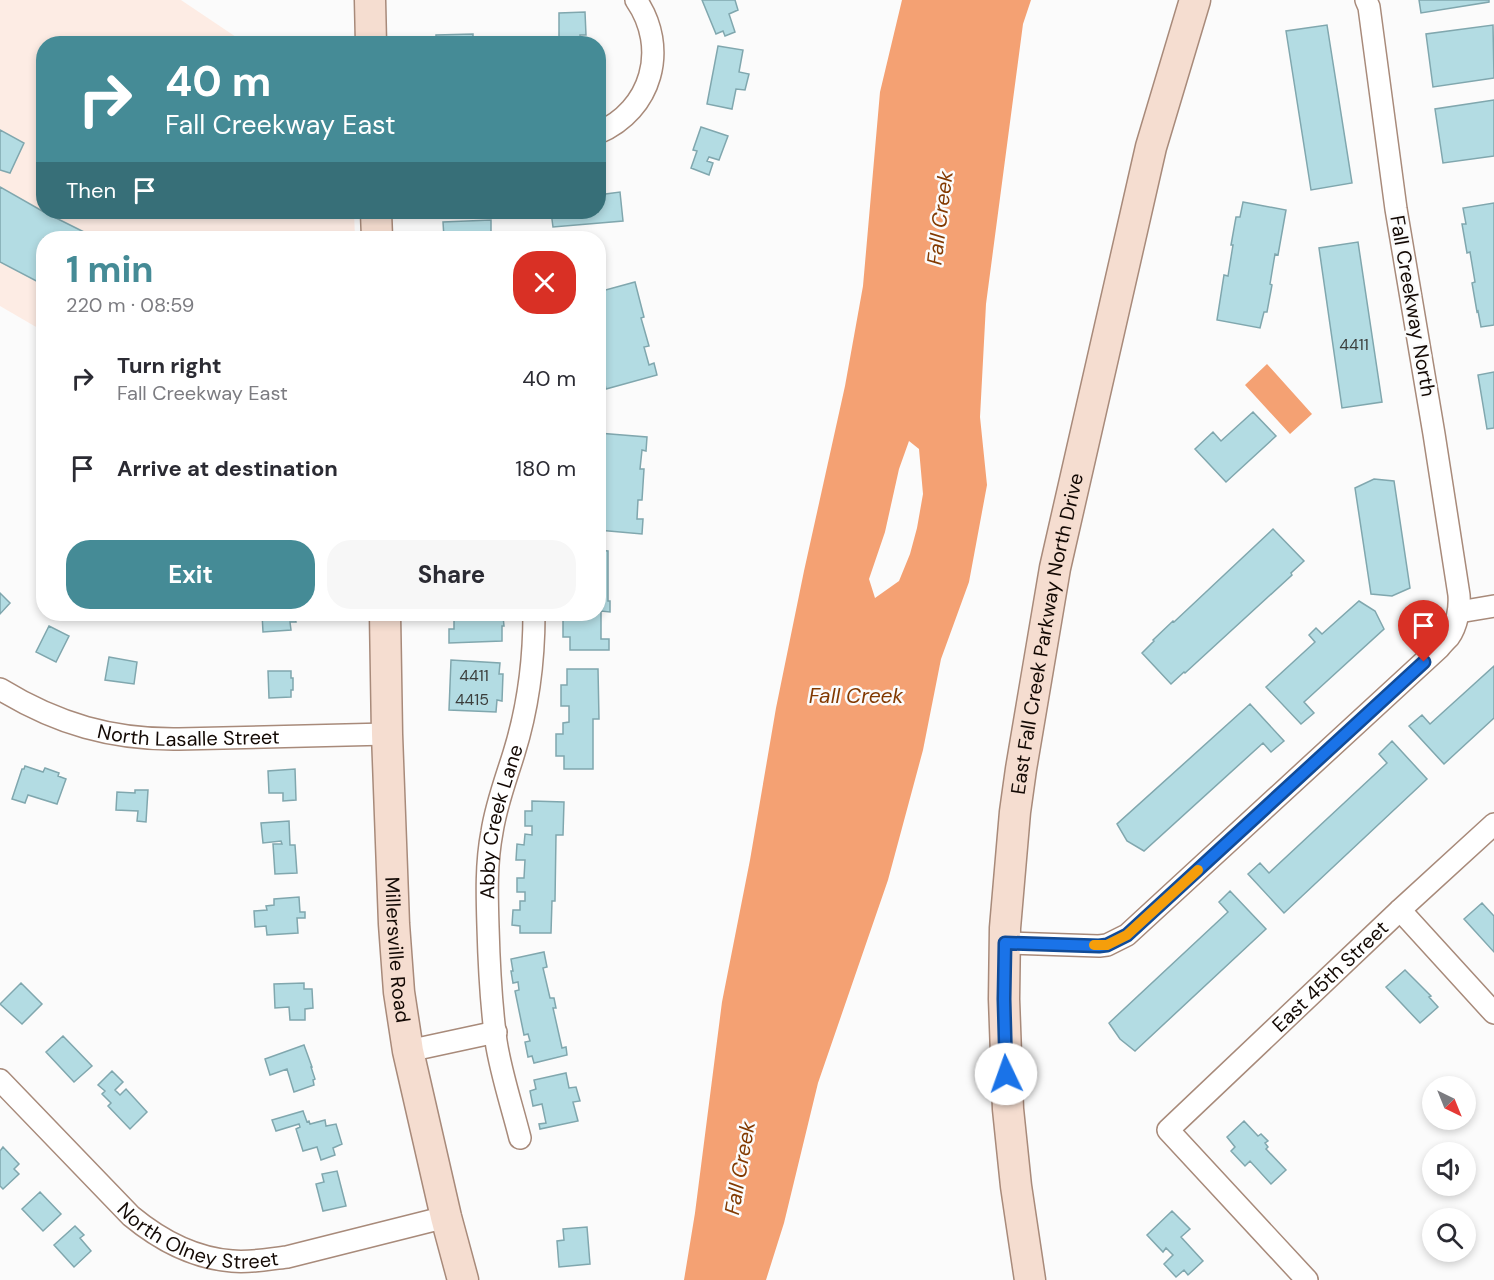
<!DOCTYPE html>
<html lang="en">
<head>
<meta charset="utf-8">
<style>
  body { margin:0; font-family:"DM Sans",sans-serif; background:#f7f7f7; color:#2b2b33; height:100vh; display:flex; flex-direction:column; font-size:22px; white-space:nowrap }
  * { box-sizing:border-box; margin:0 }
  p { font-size:20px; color:#7c7c81 }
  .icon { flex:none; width:33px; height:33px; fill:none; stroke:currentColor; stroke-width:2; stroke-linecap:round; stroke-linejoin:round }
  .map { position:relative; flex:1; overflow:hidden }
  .details { position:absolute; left:36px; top:231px; width:570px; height:390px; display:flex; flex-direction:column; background:#fff; border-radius:24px; box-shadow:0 3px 9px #0003 }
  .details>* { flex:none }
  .top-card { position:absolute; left:36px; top:36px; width:570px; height:183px; border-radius:24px; box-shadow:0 3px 9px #0003; background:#458b96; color:#fff; overflow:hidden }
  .needle { width:39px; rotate:137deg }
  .buttons { position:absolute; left:1422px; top:1076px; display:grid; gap:12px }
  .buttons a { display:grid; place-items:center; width:54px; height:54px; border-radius:50%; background:#fff; box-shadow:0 3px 9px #0003; font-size:30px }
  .pin { position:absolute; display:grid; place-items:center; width:51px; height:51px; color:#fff; margin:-62px -26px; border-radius:50% 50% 50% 0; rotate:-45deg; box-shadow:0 0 6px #0007 }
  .pin .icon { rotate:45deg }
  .me { position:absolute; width:66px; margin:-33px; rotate:357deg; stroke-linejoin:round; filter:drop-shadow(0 0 4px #0008) }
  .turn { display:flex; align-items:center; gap:21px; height:126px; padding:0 30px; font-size:27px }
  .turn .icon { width:78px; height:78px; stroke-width:2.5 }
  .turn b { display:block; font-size:42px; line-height:51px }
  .then { display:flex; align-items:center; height:57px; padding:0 30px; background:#0003; gap:12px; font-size:22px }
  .round { display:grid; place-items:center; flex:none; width:63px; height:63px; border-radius:24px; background:#f7f7f7 }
  .summary { display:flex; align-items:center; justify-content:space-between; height:102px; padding:0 30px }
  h1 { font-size:36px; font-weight:700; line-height:45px; color:#458b96 }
  .cta { display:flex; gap:12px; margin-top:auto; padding:12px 30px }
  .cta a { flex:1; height:69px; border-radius:24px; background:#458b96; color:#fff; font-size:24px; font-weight:700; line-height:69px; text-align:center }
  .cta a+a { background:#f7f7f7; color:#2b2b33 }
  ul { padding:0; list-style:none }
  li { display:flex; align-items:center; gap:18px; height:90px; padding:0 30px }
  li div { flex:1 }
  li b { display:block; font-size:22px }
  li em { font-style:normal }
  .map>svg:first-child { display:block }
  .built { fill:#fdece4 }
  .water { fill:#f4a173; fill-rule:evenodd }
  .building { fill:#b3dce3; stroke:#80a7ae; stroke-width:1.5 }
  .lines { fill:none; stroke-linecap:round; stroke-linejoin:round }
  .street-casing { stroke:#a88a7a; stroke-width:24 }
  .secondary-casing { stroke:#a88a7a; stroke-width:33 }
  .street { stroke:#fff; stroke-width:21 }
  .secondary { stroke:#f5ddd0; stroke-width:30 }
  .route-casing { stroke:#114b97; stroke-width:15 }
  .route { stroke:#1a73e8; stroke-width:10 }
  .slow { stroke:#f59e0b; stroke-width:10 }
  .labels { text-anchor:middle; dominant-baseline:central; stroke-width:5; stroke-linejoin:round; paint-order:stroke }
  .number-label { font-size:16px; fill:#3b3e3c }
  .street-label { font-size:20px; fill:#130904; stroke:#fbfbfb }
  .water-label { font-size:21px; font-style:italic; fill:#823900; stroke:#fbfbfb }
</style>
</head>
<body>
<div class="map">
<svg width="1494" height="1280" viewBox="0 0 1494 1280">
  <rect width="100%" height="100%" fill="#fbfbfb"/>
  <path class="built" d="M 0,0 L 181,0 L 245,43 L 44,44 L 44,212 L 354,212 L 355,238 L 44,238 L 43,331 L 0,306 Z"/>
  <path class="water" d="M 902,0 L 1031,0 L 1023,24 L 986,304 L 980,417 L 987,485 L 969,582 L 941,659 L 923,750 L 888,880 L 818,1083 L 784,1223 L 766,1280 L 684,1280 L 695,1213 L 722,1002 L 750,860 L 776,708 L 804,571 L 845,386 L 863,286 L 880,92 ZM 909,441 L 919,449 L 923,494 L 917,528 L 910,554 L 899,581 L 875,598 L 869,579 L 885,532 L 899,469 Z
    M 1267,364 L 1312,414 L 1290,434 L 1245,385 Z"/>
  <path class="building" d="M 702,0 L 735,0 L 738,10 L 729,14 L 735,32 L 725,36 L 723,31 L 716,34 Z
    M 1419,0 L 1489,0 L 1489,2 L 1421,13 Z
    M 585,12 L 586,35 L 580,35 L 580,44 L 559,44 L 559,13 Z
    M 1327,25 L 1352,183 L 1311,190 L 1286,31 Z
    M 1493,25 L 1494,78 L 1433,87 L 1426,34 Z
    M 473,34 L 473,44 L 436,44 L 436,35 Z
    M 718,46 L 743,50 L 739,72 L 749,74 L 745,90 L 736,89 L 732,109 L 707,104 Z
    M 1494,100 L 1494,156 L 1443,163 L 1435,109 Z
    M 701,127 L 728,136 L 719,160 L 709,157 L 707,161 L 713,163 L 709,175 L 691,168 L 697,151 L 693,150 Z
    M 0,130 L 24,143 L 10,173 L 0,170 Z
    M 0,187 L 44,212 L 96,238 L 44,238 L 44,285 L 0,262 Z
    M 620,192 L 623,221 L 553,227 L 551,212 L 598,212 L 598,195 Z
    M 1243,202 L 1286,210 L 1278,255 L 1275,254 L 1270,284 L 1272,285 L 1267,312 L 1264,312 L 1260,328 L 1217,320 L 1224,275 L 1228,276 L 1233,245 L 1231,245 L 1236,217 L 1240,217 Z
    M 1494,203 L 1494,325 L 1481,327 L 1478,311 L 1477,312 L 1472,283 L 1475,282 L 1470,252 L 1467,253 L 1462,224 L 1466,224 L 1463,208 Z
    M 491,220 L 491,238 L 444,238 L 443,222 Z
    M 1358,242 L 1382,402 L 1342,408 L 1319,248 Z
    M 635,282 L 644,317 L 641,318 L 649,346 L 644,347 L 649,365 L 654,363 L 657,375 L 606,389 L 603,375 L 599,377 L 598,374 L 598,365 L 601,364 L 599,355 L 603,354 L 598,336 L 598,292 Z
    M 1494,372 L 1494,428 L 1487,429 L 1478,375 Z
    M 1253,412 L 1276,436 L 1226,482 L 1195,449 L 1213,432 L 1221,441 Z
    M 598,433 L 647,437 L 646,451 L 642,450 L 640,469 L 644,469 L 642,500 L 638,500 L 637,519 L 643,519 L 642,534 L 598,530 Z
    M 1374,479 L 1394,481 L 1410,588 L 1392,596 L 1371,594 L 1355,488 Z
    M 1273,529 L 1304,561 L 1291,573 L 1292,575 L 1185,673 L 1184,672 L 1171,684 L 1142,653 L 1154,641 L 1153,640 L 1173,621 L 1174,622 Z
    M 598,550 L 608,551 L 608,601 L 610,601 L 610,612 L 601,611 L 601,639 L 609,639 L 609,650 L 570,650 L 570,637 L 563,637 L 563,616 L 569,616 L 569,614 L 598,614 Z
    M 0,593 L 10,603 L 0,614 Z
    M 1359,601 L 1375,611 L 1384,629 L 1304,702 L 1314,713 L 1301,724 L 1266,687 L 1315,642 L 1309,635 L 1316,628 L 1322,634 Z
    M 262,614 L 291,614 L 291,616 L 295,616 L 296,622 L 290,622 L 291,630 L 263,632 Z
    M 454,614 L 499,614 L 499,616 L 503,616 L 504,626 L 502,626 L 502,641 L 449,643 L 449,629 L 454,629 Z
    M 49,626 L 69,636 L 56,662 L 36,652 Z
    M 109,657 L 137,662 L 134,684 L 105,680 Z
    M 451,660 L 500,663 L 499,674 L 503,674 L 502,701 L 497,700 L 496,712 L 449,710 Z
    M 1494,666 L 1494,718 L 1444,764 L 1409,726 L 1422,715 L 1430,724 Z
    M 567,669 L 598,669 L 599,719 L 593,719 L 593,769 L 564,769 L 564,756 L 556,756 L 556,734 L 563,734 L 563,723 L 569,722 L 569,706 L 561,706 L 561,685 L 567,685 Z
    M 268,671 L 291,671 L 291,678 L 293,678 L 293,690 L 291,690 L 291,697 L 269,698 Z
    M 1250,704 L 1284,741 L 1271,752 L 1263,743 L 1144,851 L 1127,841 L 1117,824 Z
    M 1392,741 L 1427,779 L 1284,913 L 1248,874 L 1260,863 L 1269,873 L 1387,763 L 1379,754 Z
    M 25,766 L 43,772 L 45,768 L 59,773 L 58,776 L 66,779 L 57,804 L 28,795 L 25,803 L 12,799 L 22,769 L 24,769 Z
    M 295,769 L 296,800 L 283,801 L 283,793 L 269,793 L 268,771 Z
    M 135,790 L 148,790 L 146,822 L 137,821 L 138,811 L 116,810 L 117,792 L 135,793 Z
    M 532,801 L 564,802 L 563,835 L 556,835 L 555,901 L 552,901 L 551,933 L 520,933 L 520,926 L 512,925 L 513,910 L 520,910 L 520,901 L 525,901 L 525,892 L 517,892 L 517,878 L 524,878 L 525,860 L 516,860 L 517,844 L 524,845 L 525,834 L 532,835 L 532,826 L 525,826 L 525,811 L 532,811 Z
    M 289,821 L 290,845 L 295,845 L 297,873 L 275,874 L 273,844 L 282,844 L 281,841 L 263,843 L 261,823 Z
    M 1230,891 L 1266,929 L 1135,1051 L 1120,1039 L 1109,1023 L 1228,912 L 1219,902 Z
    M 299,897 L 300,912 L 305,912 L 305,918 L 297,918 L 298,933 L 267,935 L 266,926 L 255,927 L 254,911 L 267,910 L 266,906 L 274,905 L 274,899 Z
    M 1482,903 L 1494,916 L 1494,952 L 1464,919 Z
    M 544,952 L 547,967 L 543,968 L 550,998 L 554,998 L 556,1008 L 553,1008 L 562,1048 L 566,1047 L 567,1055 L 534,1063 L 532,1056 L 528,1057 L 525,1042 L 530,1041 L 528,1034 L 524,1035 L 515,991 L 519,990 L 518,982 L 513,983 L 511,971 L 513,971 L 511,959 Z
    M 1405,970 L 1431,996 L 1429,997 L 1438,1007 L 1420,1023 L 1386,987 Z
    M 21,983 L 42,1004 L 22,1024 L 0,1004 Z
    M 304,983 L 304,989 L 312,989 L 313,1008 L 305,1009 L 305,1020 L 290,1020 L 289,1007 L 275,1008 L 274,984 Z
    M 63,1036 L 92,1066 L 74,1082 L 46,1052 Z
    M 304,1045 L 312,1067 L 311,1067 L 315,1079 L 313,1080 L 314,1085 L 294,1092 L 287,1069 L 270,1075 L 265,1059 Z
    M 112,1071 L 123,1082 L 115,1090 L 120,1095 L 126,1089 L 147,1112 L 130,1129 L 108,1106 L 111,1103 L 102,1094 L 105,1091 L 98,1085 Z
    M 566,1073 L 569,1088 L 576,1087 L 580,1101 L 573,1102 L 578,1121 L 540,1129 L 539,1124 L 546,1123 L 542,1104 L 533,1106 L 530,1091 L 536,1089 L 534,1080 Z
    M 303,1111 L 307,1122 L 309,1121 L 310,1124 L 325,1120 L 326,1126 L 336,1124 L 342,1144 L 333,1148 L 335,1155 L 321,1160 L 317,1147 L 303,1151 L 296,1129 L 300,1127 L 299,1124 L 276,1131 L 272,1120 Z
    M 1244,1121 L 1258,1136 L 1261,1134 L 1268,1141 L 1265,1143 L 1268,1147 L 1266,1149 L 1286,1170 L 1271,1184 L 1250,1161 L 1245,1166 L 1231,1151 L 1235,1147 L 1227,1137 Z
    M 3,1147 L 19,1164 L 14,1169 L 19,1174 L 3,1189 L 0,1186 L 0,1151 Z
    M 337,1171 L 346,1206 L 323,1211 L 316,1184 L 324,1182 L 322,1174 Z
    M 40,1192 L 61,1214 L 43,1231 L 22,1209 Z
    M 1172,1211 L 1190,1229 L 1181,1237 L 1203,1261 L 1188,1275 L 1184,1270 L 1176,1277 L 1164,1264 L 1173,1255 L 1166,1248 L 1163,1252 L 1147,1235 Z
    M 75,1226 L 84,1235 L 80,1238 L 91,1251 L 74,1267 L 54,1245 Z
    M 587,1227 L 590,1264 L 559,1267 L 557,1241 L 564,1240 L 563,1229 Z"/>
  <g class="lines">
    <defs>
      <g id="street">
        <path d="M 598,133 C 652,110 669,48 636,0"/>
        <path d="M 1459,612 L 1494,606"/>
        <path id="s1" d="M 0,689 C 57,724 113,740 179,739 L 387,734"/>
        <path d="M 1400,910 L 1494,1013"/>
        <path d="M 1005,943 L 1099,946 L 1107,945 L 1127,935 L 1439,648 C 1442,644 1445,641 1449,637 C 1457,626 1460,608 1459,595 L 1434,434 L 1396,209 L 1369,7 L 1366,0"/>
        <path d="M 408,1051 L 496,1032"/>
        <path id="s2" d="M 0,1080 L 131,1216 C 160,1240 193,1258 232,1261 C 250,1263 269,1259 287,1257 L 446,1217"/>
        <path id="s3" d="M 520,1138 C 512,1106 501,1074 496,1041 C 491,1003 489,965 488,927 C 487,895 486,863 492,832 C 496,805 506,779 514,753 C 528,708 534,661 534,614"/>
        <path id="s4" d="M 1307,1280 L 1168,1130 L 1400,910 L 1494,824"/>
      </g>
      <g id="secondary">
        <path d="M 370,0 L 371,44"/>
        <path d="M 376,212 L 377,238"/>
        <path id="s5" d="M 385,614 L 387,734 L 394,924 L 399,992 L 408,1051 L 446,1217 L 463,1280"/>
        <path id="s6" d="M 1030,1280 L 1016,1186 L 1008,1109 L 1004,999 L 1005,928 L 1015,812 L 1021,769 L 1055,568 L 1151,147 L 1195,0"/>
      </g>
    </defs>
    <use href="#street" class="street-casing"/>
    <use href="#secondary" class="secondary-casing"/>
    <use href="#street" class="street"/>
    <use href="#secondary" class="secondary"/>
  </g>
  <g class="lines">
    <defs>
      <path id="route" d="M 1006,1074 L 1004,999 L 1005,943 L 1099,946 L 1107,945 L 1127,935 L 1424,662"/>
    </defs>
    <use href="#route" class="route-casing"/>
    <use href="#route" class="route"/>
    <path class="slow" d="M 1094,945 L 1107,945 L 1127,935 L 1198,870"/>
  </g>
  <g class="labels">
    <g class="number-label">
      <text x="1354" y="344">4411</text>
      <text x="474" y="675">4411</text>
      <text x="472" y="699">4415</text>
    </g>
    <g class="street-label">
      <text transform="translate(1413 306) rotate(80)">Fall Creekway North</text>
      <text stroke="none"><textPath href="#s6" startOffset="651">East Fall Creek Parkway North Drive</textPath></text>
      <text stroke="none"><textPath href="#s1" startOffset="198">North Lasalle Street</textPath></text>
      <text stroke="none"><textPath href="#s3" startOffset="321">Abby Creek Lane</textPath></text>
      <text stroke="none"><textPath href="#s5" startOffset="336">Millersville Road</textPath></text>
      <text stroke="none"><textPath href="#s4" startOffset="428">East 45th Street</textPath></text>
      <text stroke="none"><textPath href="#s2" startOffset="261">North Olney Street</textPath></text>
    </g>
    <g class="water-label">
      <text transform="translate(940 218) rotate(-83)">Fall Creek</text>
      <text x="856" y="696">Fall Creek</text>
      <text transform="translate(740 1168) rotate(-80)">Fall Creek</text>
    </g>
  </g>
</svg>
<div class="buttons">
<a><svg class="needle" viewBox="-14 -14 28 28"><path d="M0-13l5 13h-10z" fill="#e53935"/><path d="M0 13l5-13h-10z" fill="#7c7c81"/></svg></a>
<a><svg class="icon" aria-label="sound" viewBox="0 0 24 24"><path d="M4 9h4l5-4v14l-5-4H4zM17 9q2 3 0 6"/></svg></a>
<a><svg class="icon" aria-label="search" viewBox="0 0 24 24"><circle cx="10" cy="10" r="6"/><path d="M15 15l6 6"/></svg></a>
</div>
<div class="pin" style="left:1424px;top:662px;background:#d93025"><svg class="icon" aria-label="arrive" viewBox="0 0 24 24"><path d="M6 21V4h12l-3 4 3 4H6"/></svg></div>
<svg class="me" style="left:1006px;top:1074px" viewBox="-20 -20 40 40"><circle r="19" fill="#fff"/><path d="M0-13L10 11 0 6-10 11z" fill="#1a73e8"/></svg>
<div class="top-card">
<div class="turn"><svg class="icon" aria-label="right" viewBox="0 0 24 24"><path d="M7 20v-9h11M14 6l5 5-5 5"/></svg><div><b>40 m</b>Fall Creekway East</div></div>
<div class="then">Then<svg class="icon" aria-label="arrive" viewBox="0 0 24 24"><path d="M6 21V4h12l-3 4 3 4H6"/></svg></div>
</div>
<section class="details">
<div class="summary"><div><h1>1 min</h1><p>220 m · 08:59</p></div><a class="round" style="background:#d93025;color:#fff"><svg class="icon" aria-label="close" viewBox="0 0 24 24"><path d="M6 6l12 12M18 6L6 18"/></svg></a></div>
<ul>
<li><svg class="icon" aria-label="right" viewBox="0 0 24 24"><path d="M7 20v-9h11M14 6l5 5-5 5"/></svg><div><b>Turn right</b><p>Fall Creekway East</p></div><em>40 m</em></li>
<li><svg class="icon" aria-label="arrive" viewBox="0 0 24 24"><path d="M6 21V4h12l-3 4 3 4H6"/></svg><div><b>Arrive at destination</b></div><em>180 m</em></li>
</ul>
<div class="cta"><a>Exit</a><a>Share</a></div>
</section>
</div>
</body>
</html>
